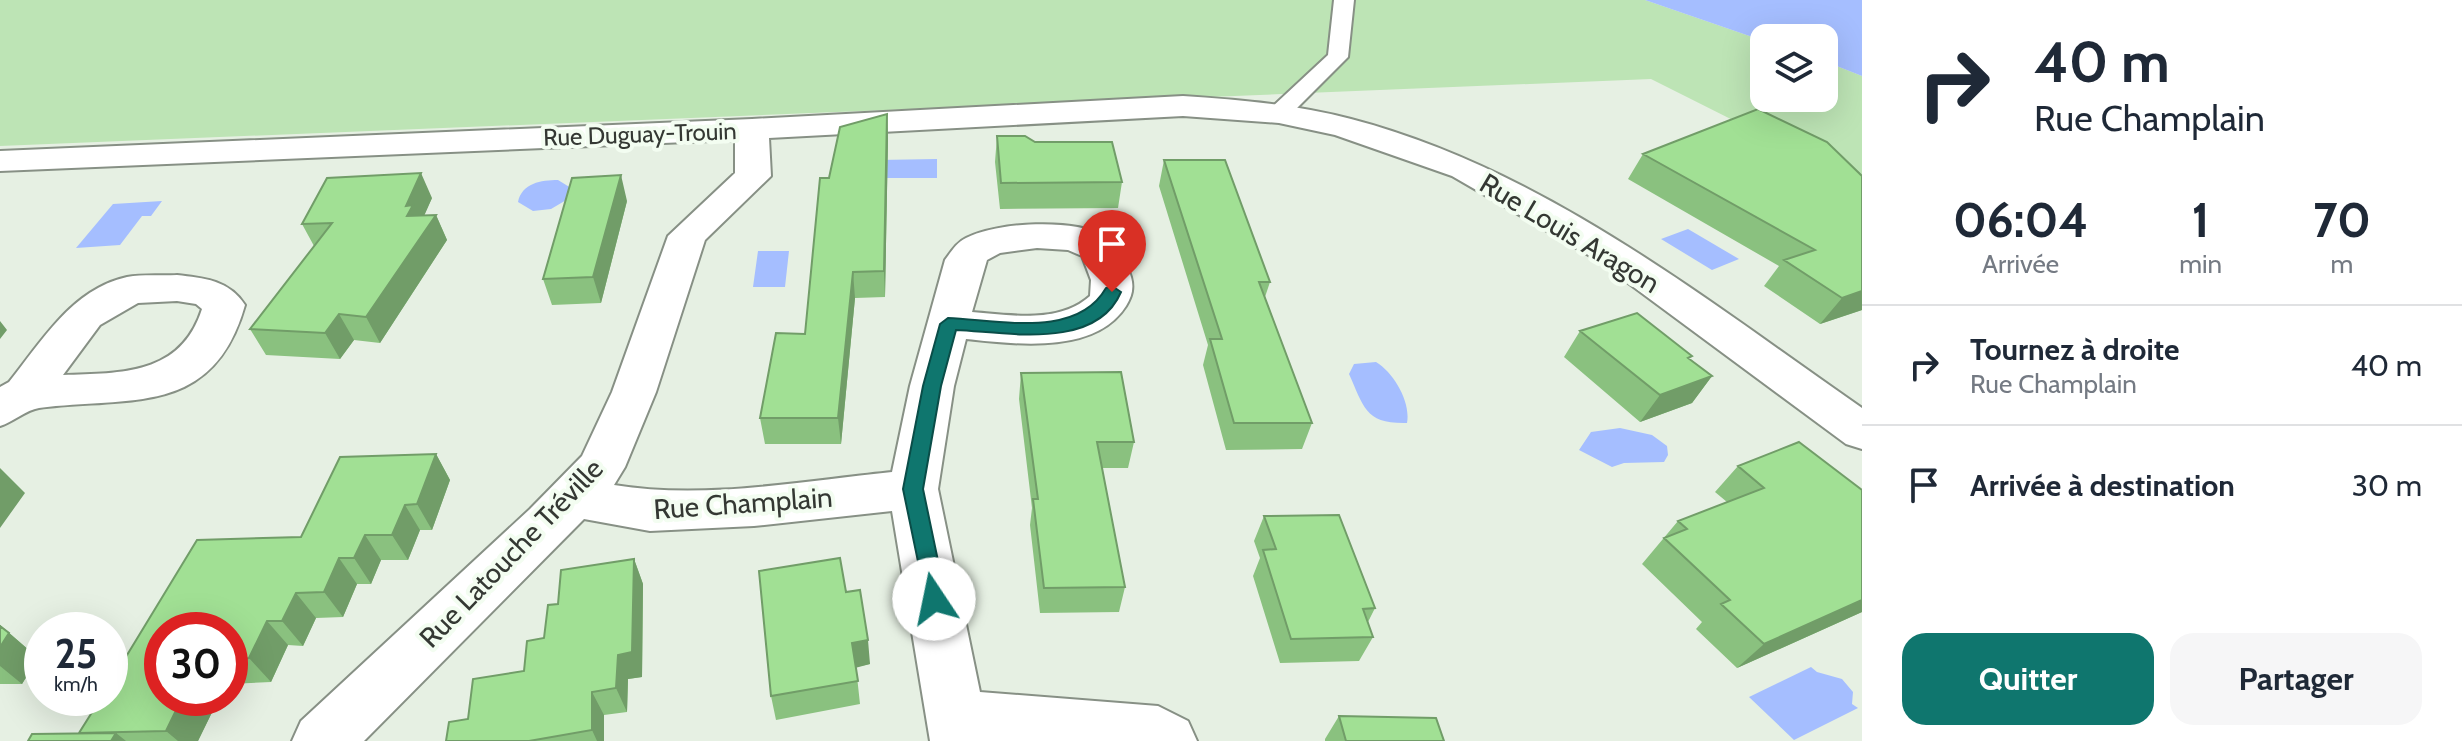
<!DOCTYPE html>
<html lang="fr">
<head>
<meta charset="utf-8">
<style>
  body { margin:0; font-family:Cabin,sans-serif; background:#f6f6f7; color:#1f2937; height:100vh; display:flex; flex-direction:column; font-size:30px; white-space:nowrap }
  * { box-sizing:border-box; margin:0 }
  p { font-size:26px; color:#747a83 }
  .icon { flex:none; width:44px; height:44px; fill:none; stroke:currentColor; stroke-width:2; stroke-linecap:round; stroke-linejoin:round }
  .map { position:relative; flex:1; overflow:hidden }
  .drawer { display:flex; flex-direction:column; background:#fff; width:600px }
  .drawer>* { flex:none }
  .guide { background:#fff; color:#1f2937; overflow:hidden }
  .buttons { position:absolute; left:1750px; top:24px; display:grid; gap:16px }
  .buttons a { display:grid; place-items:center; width:88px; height:88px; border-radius:16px; background:#fff; box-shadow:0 8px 32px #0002; font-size:40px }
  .speed { position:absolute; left:24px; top:612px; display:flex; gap:16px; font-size:40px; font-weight:700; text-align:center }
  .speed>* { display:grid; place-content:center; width:104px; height:104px; border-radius:50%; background:#fff; box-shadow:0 8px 32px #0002; line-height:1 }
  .speed small { font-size:20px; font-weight:400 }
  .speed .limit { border:12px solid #d22; background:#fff; color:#111 }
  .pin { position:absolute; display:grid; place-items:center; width:68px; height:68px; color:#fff; margin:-82px -34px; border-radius:50% 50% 50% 0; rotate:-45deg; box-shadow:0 0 8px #0007 }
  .pin .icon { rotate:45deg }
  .me { position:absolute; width:88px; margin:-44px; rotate:349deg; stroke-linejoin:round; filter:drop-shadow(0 0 6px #0008) }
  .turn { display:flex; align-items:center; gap:28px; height:168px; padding:0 40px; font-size:36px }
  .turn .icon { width:104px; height:104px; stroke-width:2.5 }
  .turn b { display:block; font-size:56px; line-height:68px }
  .eta { display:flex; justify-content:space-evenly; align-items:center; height:136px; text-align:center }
  .eta b { font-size:48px; font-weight:800; line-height:56px }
  .primary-button { display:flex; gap:16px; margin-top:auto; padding:16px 40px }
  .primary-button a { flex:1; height:92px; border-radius:24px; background:#0f766e; color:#fff; font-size:32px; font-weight:800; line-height:92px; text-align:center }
  .primary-button a+a { background:#f6f6f7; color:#1f2937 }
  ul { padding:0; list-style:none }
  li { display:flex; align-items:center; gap:24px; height:120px; padding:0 40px; border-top:2px solid #e0e1e3 }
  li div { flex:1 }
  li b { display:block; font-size:30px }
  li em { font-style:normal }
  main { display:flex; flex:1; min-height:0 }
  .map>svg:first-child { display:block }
  .green { fill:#bde4b5 }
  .water { fill:#a5beff }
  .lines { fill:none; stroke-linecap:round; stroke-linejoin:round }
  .service-casing { stroke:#879085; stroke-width:4 }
  .minor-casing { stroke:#879085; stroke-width:4 }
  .service { fill:#fff; fill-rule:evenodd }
  .minor { fill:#fff; fill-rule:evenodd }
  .wall { fill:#8ac17f }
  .shaded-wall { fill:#719d68 }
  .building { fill:#a1e094; stroke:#719d68; stroke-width:2 }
  .route { fill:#0f766e; stroke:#0a4d48; stroke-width:2 }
  .labels { text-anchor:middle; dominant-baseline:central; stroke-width:8; stroke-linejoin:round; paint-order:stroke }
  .far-street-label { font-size:24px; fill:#343833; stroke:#f3fdf1 }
  .street-label { font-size:28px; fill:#343833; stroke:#f3fdf1 }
</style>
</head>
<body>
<main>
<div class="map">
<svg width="1862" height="741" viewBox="0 0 1862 741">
  <rect width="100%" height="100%" fill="#e6f0e3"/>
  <path class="green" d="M 0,0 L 1645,0 L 1764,41 L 1764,98 L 1824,98 L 1824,61 L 1862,76 L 1862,185 L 1651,79 L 0,146 Z"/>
  <path class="water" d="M 1645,0 L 1862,0 L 1862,76 L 1824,61 L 1824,38 L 1764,38 L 1764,41 Z
    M 937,159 L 937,178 L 877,178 L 878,160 Z
    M 558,180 L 571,188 L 568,199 L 551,209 L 533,211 L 518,202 C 522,183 541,180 558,180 Z
    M 162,201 L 151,216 L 142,216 L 120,245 L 76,248 L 113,204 Z
    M 1688,229 L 1739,259 L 1712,270 L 1661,239 Z
    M 758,251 L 789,251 L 785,287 L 753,287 Z
    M 1376,362 C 1394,373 1411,402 1407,423 C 1365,424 1364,407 1349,374 L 1354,364 Z
    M 1620,428 L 1652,435 L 1667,446 L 1668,455 L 1664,462 L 1624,463 L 1612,467 L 1579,450 L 1591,432 Z
    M 1811,667 L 1817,672 L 1842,679 L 1853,692 L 1852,704 L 1858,708 L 1794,740 L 1749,697 Z"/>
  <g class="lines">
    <defs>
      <path id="service" d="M 1334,0 L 1354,0 L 1348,57 L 1287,118 L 1271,118 L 1268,113 L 1271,108 L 1328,55 Z"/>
      <path id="minor" d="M 1183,96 C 1240,100 1296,104 1351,119 C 1543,169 1702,297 1862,408 L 1862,449 L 1846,444 L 1597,260 L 1452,176 L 1335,135 L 1279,123 L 1183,116 L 769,138 L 771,176 L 705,240 L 656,392 L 625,467 L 614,485 C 704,500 802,481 892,472 L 910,386 L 945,260 C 951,252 957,242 966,238 C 998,222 1073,218 1105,236 C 1117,243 1127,263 1131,277 C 1134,288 1132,296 1126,306 C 1095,355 1015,344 966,339 L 954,386 L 938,489 L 980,692 L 1158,706 L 1188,721 L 1197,741 L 930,741 L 892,511 L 754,526 L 650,531 L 584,519 L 364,741 L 292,741 L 301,721 L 530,509 L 582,456 L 612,392 L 668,236 L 735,173 L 735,140 L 0,171 L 0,151 L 752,119 ZM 1037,248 L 1068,250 L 1082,256 L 1091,280 L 1090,296 C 1059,324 1010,315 972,312 L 987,260 L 1000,253 Z
        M 177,275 C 204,278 229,280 245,305 C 213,418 130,396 39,408 C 26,410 13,422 0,426 L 0,387 L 9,382 C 42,341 72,289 127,277 C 143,274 161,276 177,275 ZM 177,301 L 196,304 L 202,309 C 181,375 122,373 63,375 L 100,325 L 138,303 Z"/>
    </defs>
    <use href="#service" class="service-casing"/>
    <use href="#minor" class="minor-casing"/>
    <use href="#service" class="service"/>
    <use href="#minor" class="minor"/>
  </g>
  <path class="wall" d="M 887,114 L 888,139 L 885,297 L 855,298 L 841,444 L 765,444 L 760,418 L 805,334 L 829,178 Z
    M 997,136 L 1122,182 L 1118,208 L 1000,209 L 995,162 Z
    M 1643,154 L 1862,176 L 1862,310 L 1820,324 L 1764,286 L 1779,266 L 1628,179 Z
    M 1164,160 L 1270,282 L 1265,297 L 1312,423 L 1302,449 L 1226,450 L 1203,365 L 1208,345 L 1159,186 Z
    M 432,198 L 424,215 L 436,215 L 447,240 L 380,343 L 354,340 L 340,359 L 266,355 L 250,329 L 314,246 L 302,224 Z
    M 627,201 L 601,303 L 552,305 L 543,279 Z
    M 1580,331 L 1690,359 L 1712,376 L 1692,403 L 1640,422 L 1564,357 Z
    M 1021,373 L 1134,442 L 1128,468 L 1102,468 L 1125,587 L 1119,612 L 1040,613 L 1030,525 L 1032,508 L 1019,399 Z
    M 436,454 L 450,480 L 432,530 L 420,530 L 408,560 L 381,560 L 371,584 L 357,584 L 343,617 L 316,618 L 303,646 L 288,645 L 271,682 L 230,684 L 230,630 L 162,630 L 162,698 L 219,698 L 198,741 L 28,741 L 32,734 L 80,733 L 101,698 L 110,698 L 110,683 L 197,540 L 301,537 L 340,457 Z
    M 1738,466 L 1862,490 L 1862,612 L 1737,668 L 1696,629 L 1702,622 L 1642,564 L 1678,521 L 1727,502 L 1715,492 Z
    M 1264,516 L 1375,608 L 1368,622 L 1373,637 L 1359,661 L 1280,663 L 1253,576 L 1260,558 L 1254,541 Z
    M 634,559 L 643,584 L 642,677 L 628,679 L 627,712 L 604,715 L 604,741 L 446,741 L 468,719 L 524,671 L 544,638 L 558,604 Z
    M 846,592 L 870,664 L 856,667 L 860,704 L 776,720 L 771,696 Z
    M 0,625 L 38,658 L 22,684 L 0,684 Z
    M 1339,716 L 1444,741 L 1325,741 L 1325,739 Z"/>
  <path class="shaded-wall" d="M 887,114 L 888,139 L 885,297 L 884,271 Z
    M 421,173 L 432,198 L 421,223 L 436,215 L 447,240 L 380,343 L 366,317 L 407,216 L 406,206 Z
    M 621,175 L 627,201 L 601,303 L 593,277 Z
    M 853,272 L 855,298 L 841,444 L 838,418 Z
    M 1862,291 L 1862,310 L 1820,324 L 1842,298 Z
    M 339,314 L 354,340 L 340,359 L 325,333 Z
    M 0,321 L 7,330 L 0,339 Z
    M 1712,376 L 1692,403 L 1640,422 L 1660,395 Z
    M 436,454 L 450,480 L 432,530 L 417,504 Z
    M 0,468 L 25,493 L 0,528 Z
    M 405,505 L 420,530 L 408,560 L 392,535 Z
    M 365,535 L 381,560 L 371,584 L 354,558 Z
    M 339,558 L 357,584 L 343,617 L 324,592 Z
    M 634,559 L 643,584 L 642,677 L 628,679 L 627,712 L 616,688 L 618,655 Z
    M 296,593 L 316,618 L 303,646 L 282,621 Z
    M 1862,600 L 1862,612 L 1737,668 L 1764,644 Z
    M 267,621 L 288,645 L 271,682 L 249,658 Z
    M 0,625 L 38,658 L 22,684 L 0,666 Z
    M 868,640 L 870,664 L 855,668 L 852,643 Z
    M 592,692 L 604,715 L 604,741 L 597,741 L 592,730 Z
    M 182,698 L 219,698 L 198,741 L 178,741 L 166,731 Z
    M 116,733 L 126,741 L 111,741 Z"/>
  <path class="building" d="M 1758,109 L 1827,142 L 1862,176 L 1862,291 L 1842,298 L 1784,260 L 1815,250 L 1643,154 Z
    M 887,114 L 884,271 L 853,272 L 838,418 L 760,418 L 776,333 L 805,334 L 820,178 L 829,178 L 840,127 Z
    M 997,136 L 1025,136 L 1035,142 L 1112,142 L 1122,182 L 1001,183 Z
    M 1164,160 L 1225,160 L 1270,282 L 1259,282 L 1312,423 L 1234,423 L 1210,339 L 1222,339 Z
    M 421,173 L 406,206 L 413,205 L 407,216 L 436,215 L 366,317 L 339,314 L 325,333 L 250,329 L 332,223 L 302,224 L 327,178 Z
    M 621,175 L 593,277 L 543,279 L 572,178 Z
    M 1637,313 L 1692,356 L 1688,358 L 1712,376 L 1660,395 L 1580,331 Z
    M 1121,372 L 1134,442 L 1097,442 L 1125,587 L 1044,588 L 1033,499 L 1038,499 L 1021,373 Z
    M 1799,442 L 1862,490 L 1862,600 L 1764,644 L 1721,604 L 1730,600 L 1664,538 L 1687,529 L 1678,521 L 1764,488 L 1738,466 Z
    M 436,454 L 417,504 L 405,505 L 392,535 L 365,535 L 354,558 L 339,558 L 324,592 L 296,593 L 282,621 L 267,621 L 249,658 L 230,659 L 230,630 L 162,630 L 162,698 L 182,698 L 166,731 L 79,733 L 101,698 L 110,698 L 110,683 L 197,540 L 301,537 L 340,457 Z
    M 1339,515 L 1375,608 L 1363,609 L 1373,637 L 1291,639 L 1263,550 L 1276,549 L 1264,516 Z
    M 840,558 L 846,592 L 860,590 L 868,640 L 852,643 L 858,681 L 771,696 L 759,571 Z
    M 634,559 L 632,652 L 618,655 L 616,688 L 592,692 L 592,730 L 529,741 L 446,741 L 449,722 L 468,719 L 473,679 L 524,671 L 527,641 L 544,638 L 548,605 L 558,604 L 561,570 Z
    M 0,626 L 9,633 L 0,647 Z
    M 1339,716 L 1436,718 L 1444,741 L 1346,741 Z
    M 116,733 L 111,741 L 28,741 L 32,734 Z"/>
  <path class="route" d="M 1112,286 L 1121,292 C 1096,351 1006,332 956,330 L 941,386 L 923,489 L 946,599 L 942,605 L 934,608 L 927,605 L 903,489 L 923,386 L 940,324 L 948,318 C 999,320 1077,339 1106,288 Z"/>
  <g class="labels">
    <g class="far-street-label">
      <text transform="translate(640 134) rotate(-2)">Rue Duguay-Trouin</text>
    </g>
    <g class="street-label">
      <text transform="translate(1570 233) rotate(31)">Rue Louis Aragon</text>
      <text transform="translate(743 503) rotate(-4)">Rue Champlain</text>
      <text transform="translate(511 553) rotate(-46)">Rue Latouche Tréville</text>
    </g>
  </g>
</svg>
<div class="buttons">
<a><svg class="icon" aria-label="layers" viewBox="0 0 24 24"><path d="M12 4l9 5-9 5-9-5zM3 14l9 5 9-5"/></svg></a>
</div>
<div class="speed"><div>25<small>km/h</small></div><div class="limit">30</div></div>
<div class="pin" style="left:1112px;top:292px;background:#d93025"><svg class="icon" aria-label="arrive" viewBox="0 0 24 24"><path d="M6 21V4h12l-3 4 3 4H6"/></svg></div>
<svg class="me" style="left:934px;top:599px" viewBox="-20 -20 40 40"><circle r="19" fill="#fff"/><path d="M0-13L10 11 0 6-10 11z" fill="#0f766e"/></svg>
</div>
<section class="drawer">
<div class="guide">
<div class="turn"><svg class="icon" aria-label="right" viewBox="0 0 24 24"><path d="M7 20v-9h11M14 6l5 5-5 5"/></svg><div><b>40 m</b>Rue Champlain</div></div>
</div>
<div class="eta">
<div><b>06:04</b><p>Arrivée</p></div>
<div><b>1</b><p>min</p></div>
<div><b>70</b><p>m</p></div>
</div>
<ul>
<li><svg class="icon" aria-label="right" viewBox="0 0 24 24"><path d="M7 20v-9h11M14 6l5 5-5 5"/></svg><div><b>Tournez à droite</b><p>Rue Champlain</p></div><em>40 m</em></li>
<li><svg class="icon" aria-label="arrive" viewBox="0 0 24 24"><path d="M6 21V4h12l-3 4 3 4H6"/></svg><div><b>Arrivée à destination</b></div><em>30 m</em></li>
</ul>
<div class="primary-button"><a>Quitter</a><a>Partager</a></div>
</section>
</main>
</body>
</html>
